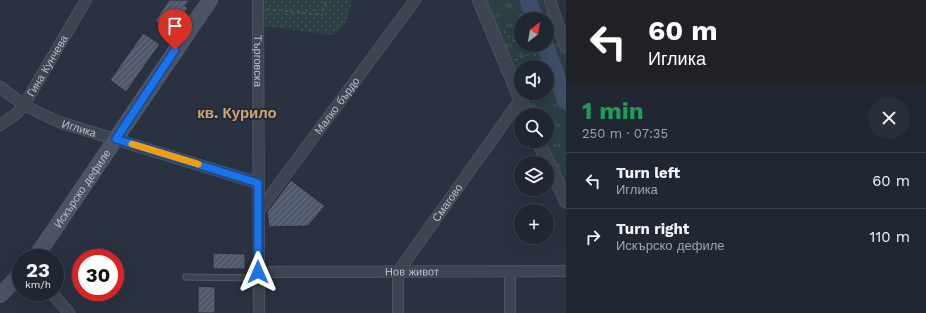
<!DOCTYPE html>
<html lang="en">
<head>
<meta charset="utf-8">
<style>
  body { margin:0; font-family:"Work Sans",sans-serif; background:#282e3a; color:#f1f3f6; height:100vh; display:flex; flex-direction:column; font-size:15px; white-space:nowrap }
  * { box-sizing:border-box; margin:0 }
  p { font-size:13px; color:#a2a5ac }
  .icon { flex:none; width:22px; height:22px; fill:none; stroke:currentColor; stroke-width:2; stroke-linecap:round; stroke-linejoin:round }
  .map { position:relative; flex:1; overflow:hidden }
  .drawer { display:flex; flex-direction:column; background:#202632; width:360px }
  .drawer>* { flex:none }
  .banner { background:#202124; color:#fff; overflow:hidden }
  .needle { width:26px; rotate:31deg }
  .fabs { position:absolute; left:514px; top:12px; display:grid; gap:8px }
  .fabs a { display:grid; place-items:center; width:40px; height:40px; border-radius:50%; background:#202632; box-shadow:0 4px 16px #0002,0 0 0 1px #3d434d; font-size:20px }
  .speed { position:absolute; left:12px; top:249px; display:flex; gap:8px; font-size:20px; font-weight:700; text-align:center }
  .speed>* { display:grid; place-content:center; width:52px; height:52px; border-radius:50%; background:#202632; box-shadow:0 4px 16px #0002,0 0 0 1px #3d434d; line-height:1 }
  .speed small { font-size:10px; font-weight:400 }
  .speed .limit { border:6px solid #d22; background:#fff; color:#111 }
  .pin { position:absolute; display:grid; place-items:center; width:34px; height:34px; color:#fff; margin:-41px -17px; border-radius:50% 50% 50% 0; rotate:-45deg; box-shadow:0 0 4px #0007 }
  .pin .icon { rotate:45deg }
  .me { position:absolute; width:44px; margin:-22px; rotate:0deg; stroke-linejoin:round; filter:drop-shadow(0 0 3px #0008) }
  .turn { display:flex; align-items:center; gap:14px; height:84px; padding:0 16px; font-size:18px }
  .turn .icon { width:52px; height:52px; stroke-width:2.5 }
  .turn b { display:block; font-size:28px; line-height:34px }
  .round { display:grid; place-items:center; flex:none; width:42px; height:42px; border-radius:21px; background:#282e3a }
  .summary { display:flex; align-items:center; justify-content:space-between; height:68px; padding:0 16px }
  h1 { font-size:24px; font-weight:700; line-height:30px; color:#1e9e55 }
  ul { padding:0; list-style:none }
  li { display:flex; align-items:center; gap:12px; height:56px; padding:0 16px; border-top:1px solid #3d434d }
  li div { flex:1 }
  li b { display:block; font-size:15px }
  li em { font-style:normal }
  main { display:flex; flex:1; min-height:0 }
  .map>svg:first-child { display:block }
  .grass { fill:url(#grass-tufts); fill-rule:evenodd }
  .park { fill:url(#park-dots) }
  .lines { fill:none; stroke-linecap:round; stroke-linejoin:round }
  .river { stroke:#414e6a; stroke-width:17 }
  .building { fill:url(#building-hatch); stroke:#242b3a }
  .service-casing { stroke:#5c6270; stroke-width:7 }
  .minor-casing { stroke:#5c6270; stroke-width:12 }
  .tertiary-casing { stroke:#5c6270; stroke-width:14 }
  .secondary-casing { stroke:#5c6270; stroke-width:16 }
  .path { stroke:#4a5c60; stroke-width:1.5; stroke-dasharray:3 3; stroke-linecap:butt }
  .service { stroke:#3e4552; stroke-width:5.5 }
  .minor { stroke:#3e4552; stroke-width:11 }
  .tertiary { stroke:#3e4552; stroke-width:13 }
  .secondary { stroke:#4c5365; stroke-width:15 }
  .route-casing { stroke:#114b97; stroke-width:10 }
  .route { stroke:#1a73e8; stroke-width:7 }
  .slow { stroke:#f59e0b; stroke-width:7 }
  .labels { text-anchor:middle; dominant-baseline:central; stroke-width:3.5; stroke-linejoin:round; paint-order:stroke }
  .street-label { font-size:11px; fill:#bbc0cc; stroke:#222938 }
  .district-label { font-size:15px; font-weight:bold; fill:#d0a372; stroke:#222938 }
</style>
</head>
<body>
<main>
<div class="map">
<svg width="566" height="313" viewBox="0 0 566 313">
  <defs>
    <pattern id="grass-tufts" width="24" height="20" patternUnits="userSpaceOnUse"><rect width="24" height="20" fill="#2c3f43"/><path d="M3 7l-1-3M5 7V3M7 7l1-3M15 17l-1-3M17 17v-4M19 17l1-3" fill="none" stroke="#49595d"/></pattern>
    <pattern id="park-dots" width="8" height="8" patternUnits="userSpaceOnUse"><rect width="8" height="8" fill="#2c3f43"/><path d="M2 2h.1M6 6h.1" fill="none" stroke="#49595d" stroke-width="1.8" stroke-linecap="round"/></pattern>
    <pattern id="building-hatch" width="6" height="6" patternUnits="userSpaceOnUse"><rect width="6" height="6" fill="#50596b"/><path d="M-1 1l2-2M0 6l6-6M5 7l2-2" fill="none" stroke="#676f7f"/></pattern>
  </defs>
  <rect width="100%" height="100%" fill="#2a3242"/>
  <path class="grass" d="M 479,0 L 550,0 L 566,48 L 566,201 L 538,141 L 547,141 L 547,115 L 527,115 ZM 521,19 L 547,19 L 547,45 L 521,45 ZM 521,67 L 547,67 L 547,93 L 521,93 Z"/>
  <path class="park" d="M 263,0 L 352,0 L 346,22 L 334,35 L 263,26 Z"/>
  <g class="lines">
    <path class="river" d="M 528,0 L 535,19
      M 545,45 L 566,101"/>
  </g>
  <path class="building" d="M 169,0 L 190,0 L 185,6 L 188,8 L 171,32 L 155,21 Z
    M 143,33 L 160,44 L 126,92 L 110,80 Z
    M 291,180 L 325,206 L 308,226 L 269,227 L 267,212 Z
    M 213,253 L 245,254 L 245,269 L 213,269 Z
    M 198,286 L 215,287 L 215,313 L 198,313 Z"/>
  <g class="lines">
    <defs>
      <path id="service" d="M 186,277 L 259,278"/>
      <g id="minor">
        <path id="s1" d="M 258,0 L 259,313"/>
        <path d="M 550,0 L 566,48"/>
        <path id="s2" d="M 0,87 C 22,105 36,112 62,123 L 258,183"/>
        <path id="s3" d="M 0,125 L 16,114 L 24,105 L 86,0"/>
        <path id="s4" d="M 259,211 L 415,0"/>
        <path id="s5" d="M 259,272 L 566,271"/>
        <path d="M 51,292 L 69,313"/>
        <path id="s6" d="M 398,313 L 398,272 L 520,100"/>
        <path d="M 510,313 L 510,272"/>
      </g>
      <path id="tertiary" d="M 479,0 L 527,115
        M 538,141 L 566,201"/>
      <g id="secondary">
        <path id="s7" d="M 35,258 L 210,0"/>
        <path d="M 0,295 L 21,274"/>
      </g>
    </defs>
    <use href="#service" class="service-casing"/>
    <use href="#minor" class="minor-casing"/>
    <use href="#tertiary" class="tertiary-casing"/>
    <use href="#secondary" class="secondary-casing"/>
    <path class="path" d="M 267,9 L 322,15 L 326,0
      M 504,31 L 511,39 L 521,44
      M 522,45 L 537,51
      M 515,60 L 554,44
      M 529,67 L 537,51"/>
    <use href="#service" class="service"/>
    <use href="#minor" class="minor"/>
    <use href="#tertiary" class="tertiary"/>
    <use href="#secondary" class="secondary"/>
  </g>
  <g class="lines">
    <defs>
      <path id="route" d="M 175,50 L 116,139 L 258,183 L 258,272"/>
    </defs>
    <use href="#route" class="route-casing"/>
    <use href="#route" class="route"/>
    <path class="slow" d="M 132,144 L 198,164"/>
  </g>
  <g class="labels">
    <g class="street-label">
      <text stroke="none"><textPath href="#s1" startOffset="61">Търговска</textPath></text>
      <text stroke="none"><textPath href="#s3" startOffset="77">Гина Кунчева</textPath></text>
      <text stroke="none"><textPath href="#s4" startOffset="131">Малко бърдо</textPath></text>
      <text stroke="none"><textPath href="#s2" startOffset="90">Иглика</textPath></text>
      <text stroke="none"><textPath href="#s7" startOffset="84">Искърско дефиле</textPath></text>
      <text stroke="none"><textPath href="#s6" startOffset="126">Смагово</textPath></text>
      <text stroke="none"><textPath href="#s5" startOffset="153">Нов живот</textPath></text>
    </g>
    <g class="district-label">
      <text x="237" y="113">кв. Курило</text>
    </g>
  </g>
</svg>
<div class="fabs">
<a><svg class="needle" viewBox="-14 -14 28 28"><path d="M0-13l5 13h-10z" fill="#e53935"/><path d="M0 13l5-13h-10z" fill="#a2a5ac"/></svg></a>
<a><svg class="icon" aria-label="sound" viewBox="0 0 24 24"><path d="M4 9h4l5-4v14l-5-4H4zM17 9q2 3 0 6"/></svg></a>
<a><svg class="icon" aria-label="search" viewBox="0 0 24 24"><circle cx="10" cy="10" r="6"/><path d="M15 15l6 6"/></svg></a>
<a><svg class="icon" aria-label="layers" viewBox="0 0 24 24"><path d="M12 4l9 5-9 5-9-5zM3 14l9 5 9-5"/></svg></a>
<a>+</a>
</div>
<div class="speed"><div>23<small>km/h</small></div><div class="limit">30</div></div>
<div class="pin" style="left:175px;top:50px;background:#d93025"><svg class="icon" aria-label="arrive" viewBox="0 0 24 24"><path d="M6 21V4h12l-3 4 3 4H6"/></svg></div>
<svg class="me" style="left:258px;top:272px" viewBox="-20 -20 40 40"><path d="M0-17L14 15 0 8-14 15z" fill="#1a73e8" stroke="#fff" stroke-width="4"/></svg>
</div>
<section class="drawer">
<div class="banner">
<div class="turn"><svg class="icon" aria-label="left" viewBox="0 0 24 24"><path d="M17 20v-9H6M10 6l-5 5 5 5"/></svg><div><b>60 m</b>Иглика</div></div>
</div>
<div class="summary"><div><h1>1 min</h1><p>250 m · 07:35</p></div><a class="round"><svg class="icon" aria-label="close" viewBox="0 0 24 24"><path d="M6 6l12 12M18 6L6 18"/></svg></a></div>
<ul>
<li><svg class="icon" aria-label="left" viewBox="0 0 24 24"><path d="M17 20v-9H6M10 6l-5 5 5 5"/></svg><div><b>Turn left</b><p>Иглика</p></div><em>60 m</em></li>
<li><svg class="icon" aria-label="right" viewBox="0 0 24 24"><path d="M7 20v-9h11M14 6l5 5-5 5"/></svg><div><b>Turn right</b><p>Искърско дефиле</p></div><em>110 m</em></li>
</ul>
</section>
</main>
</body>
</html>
